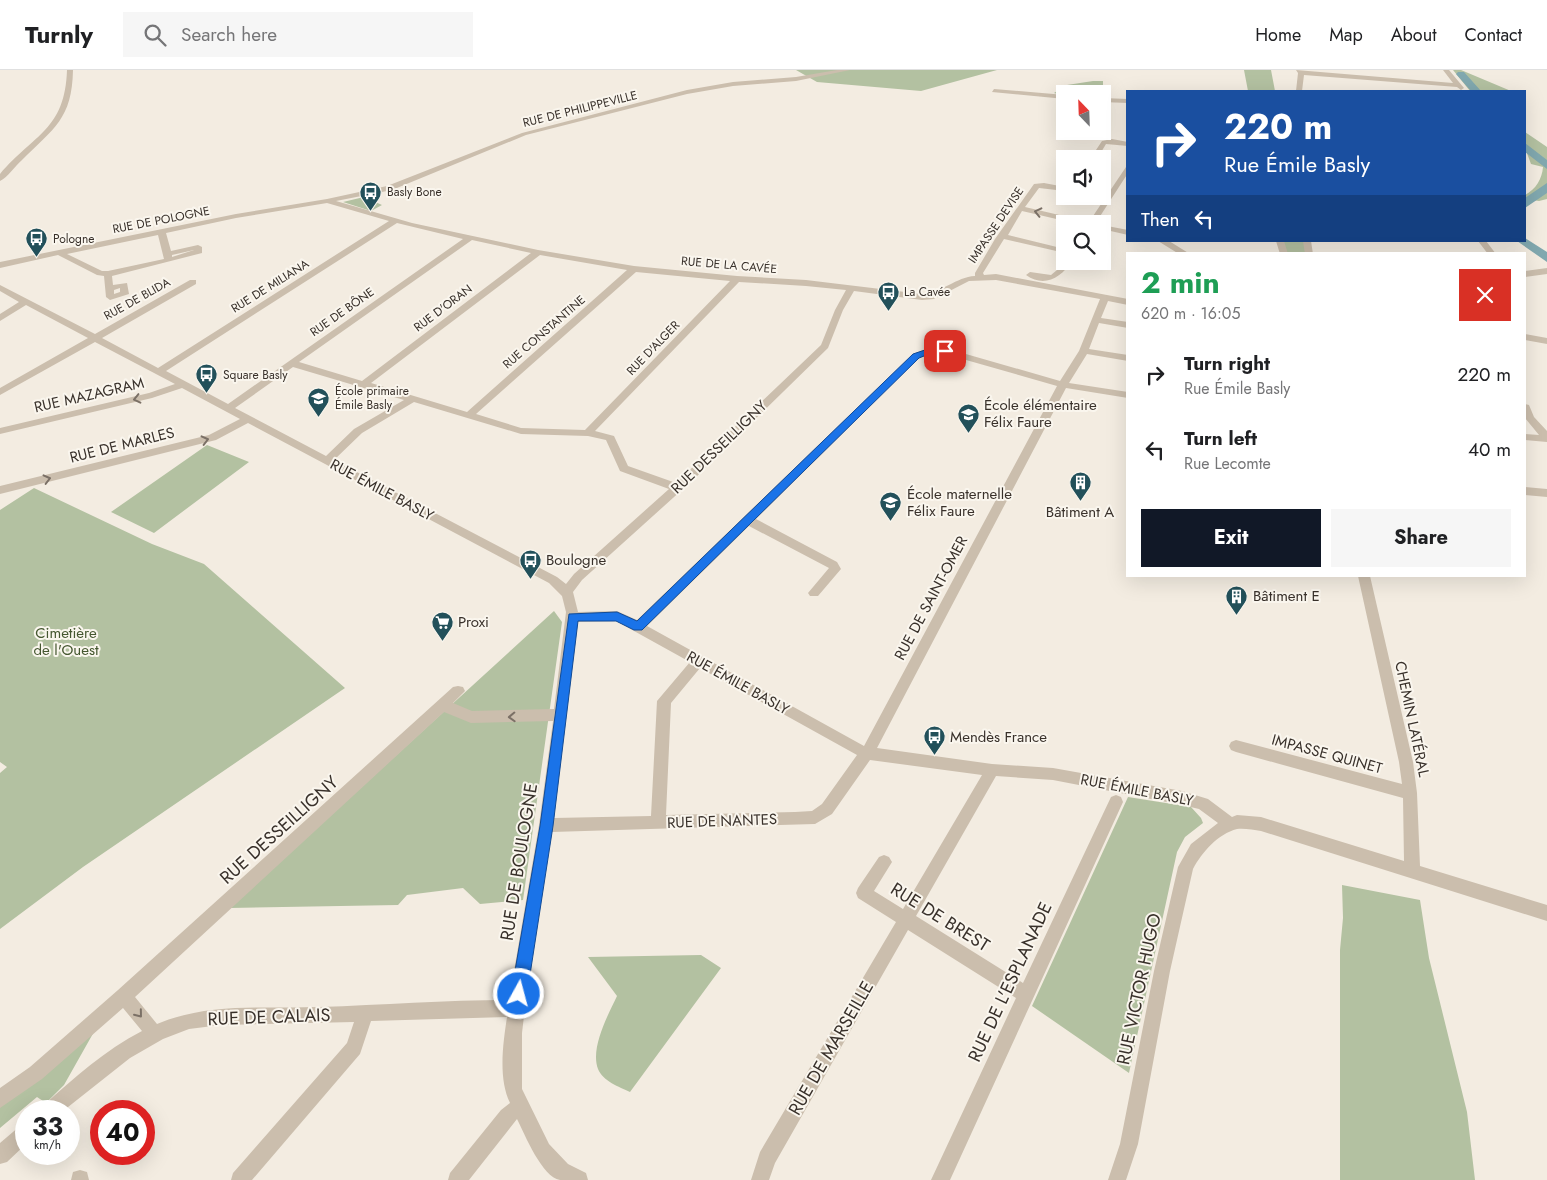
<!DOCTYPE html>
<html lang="en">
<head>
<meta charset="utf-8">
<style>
  body { margin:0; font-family:Jost,sans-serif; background:#f6f6f6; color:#202124; height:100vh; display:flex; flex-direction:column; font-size:19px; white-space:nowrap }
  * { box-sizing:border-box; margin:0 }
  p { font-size:16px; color:#757577 }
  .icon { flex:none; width:28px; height:28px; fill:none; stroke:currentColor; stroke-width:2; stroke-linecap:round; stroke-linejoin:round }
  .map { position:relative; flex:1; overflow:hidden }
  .sheet { position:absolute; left:1126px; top:182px; width:400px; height:325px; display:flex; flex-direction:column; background:#fff; border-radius:0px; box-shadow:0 5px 20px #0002 }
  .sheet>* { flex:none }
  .top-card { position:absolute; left:1126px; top:20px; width:400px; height:152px; border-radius:0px; box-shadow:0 5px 20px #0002; background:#1a4fa0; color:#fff; overflow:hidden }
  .needle { width:32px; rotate:337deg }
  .tools { position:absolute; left:1056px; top:15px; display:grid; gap:10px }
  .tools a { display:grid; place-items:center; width:55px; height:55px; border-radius:0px; background:#fff; box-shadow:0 5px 20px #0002; font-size:25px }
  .speed { position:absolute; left:15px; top:1030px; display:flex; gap:10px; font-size:25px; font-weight:700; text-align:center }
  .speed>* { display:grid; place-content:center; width:65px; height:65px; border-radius:50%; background:#fff; box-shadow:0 5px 20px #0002; line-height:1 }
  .speed small { font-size:12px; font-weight:400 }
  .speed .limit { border:8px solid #d22; background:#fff; color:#111 }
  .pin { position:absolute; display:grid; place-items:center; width:42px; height:42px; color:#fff; margin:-21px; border-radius:10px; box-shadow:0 2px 8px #0006 }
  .me { position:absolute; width:55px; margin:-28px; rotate:7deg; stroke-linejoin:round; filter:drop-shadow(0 0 4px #0008) }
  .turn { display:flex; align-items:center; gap:18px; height:105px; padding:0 15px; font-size:22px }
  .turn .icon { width:65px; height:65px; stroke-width:2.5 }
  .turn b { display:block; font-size:35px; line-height:42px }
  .then { display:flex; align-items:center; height:48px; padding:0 15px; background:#0003; gap:10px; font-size:19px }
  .round { display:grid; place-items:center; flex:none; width:52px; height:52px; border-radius:0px; background:#f6f6f6 }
  .head { display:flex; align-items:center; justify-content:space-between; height:85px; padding:0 15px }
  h1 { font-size:30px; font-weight:700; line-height:38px; color:#1e9e55 }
  .action { display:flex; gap:10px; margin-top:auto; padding:10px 15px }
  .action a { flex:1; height:58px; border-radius:0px; background:#111827; color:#fff; font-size:20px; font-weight:700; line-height:58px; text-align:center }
  .action a+a { background:#f6f6f6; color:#202124 }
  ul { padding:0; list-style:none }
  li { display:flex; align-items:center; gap:15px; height:75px; padding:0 15px }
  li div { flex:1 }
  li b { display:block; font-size:19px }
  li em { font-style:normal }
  header { display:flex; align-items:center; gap:30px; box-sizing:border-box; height:70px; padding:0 25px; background:#fff; border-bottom:1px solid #e0e0e0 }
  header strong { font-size:24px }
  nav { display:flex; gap:28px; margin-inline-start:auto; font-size:18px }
  .search { width:350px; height:45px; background:#f6f6f6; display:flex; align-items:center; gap:12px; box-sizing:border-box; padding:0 18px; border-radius:0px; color:#757577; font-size:19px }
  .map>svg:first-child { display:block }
  .green { fill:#b3c1a1 }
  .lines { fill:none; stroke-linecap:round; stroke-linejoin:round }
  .river { fill:#81a8af; fill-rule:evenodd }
  .minor { fill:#cbbead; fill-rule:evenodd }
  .oneway { stroke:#7b7066 }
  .route { fill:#1a73e8; stroke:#114b97 }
  .labels { text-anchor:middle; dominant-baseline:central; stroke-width:4; stroke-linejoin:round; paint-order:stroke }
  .far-street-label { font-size:12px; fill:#39312b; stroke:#faf6ee }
  .far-poi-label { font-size:12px; fill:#39312b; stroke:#faf6ee; text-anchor:start }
  .street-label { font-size:15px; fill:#39312b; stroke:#faf6ee }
  .poi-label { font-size:15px; fill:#39312b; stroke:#faf6ee; text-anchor:start }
  .park-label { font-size:15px; fill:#455730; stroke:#faf6ee }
  .near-street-label { font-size:18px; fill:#39312b; stroke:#faf6ee }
</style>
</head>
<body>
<header>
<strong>Turnly</strong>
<div class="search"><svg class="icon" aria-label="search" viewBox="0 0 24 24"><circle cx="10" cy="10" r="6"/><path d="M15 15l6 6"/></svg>Search here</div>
<nav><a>Home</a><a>Map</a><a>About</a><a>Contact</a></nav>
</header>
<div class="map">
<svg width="1547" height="1110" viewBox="0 0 1547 1110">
  <rect width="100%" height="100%" fill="#f3ece1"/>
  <path class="green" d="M 796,0 L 997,0 L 921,21 L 817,12 Z
    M 1244,0 L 1271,0 L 1275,21 L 1248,21 Z
    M 1453,0 L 1461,0 L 1511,21 L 1470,21 Z
    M 1093,11 L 1103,11 L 1103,21 L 1095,19 L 1092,24 L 1065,24 L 1065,26 L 1054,23 L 1067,15 Z
    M 1525,62 L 1547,77 L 1547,129 L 1539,131 L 1525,129 L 1525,125 C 1536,119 1542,109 1543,97 L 1531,94 L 1525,78 Z
    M 368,126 L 371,130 L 382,135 L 371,141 L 343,132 Z
    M 1280,171 L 1307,171 L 1309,184 L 1284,184 Z
    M 207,375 L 249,392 L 154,463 L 111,442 Z
    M 34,418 L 152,474 L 204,494 L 345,618 L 83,797 L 0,859 L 0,703 L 7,697 L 0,692 L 0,440 Z
    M 554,541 L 562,552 L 523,830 L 480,834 L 463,818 L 407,825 L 398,835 L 229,838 Z
    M 1128,727 L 1191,737 L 1201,748 L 1203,753 L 1185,767 L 1177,782 L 1129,1003 L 1032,936 Z
    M 1342,815 L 1420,830 L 1429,888 L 1467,1042 L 1475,1110 L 1340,1110 L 1340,880 L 1343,848 Z
    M 701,885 L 721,898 L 630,1022 C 619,1017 603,1011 598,999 C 590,978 608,945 617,926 L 588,887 Z
    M 95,960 L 64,1015 L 46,1033 L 37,1027 L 0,1058 L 0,1034 Z"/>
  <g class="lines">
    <path class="river" d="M 1458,2 L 1464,2 L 1481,21 L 1471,21 L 1456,4 Z
      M 1525,73 L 1547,90 L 1547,99 L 1525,82 Z
      M 1547,113 L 1547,123 L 1525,138 L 1525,128 Z
      M 1525,168 L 1547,182 L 1547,192 L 1517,171 L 1525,171 Z"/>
    <path class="minor" d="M 67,0 L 73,0 C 72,49 54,58 22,90 C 15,96 8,107 0,111 L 0,104 C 34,64 65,60 67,0 Z
      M 837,0 L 850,0 L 796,11 L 733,16 L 687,24 L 526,65 L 392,120 L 336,131 L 412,153 L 538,180 L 634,196 L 737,206 L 806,210 L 922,224 C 942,223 956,207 975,206 L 975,203 L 995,169 L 1034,114 L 1044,113 L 1065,117 L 1065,121 L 1039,118 L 1025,137 L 1089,152 L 1128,94 L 1128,103 L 1095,154 L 1078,154 L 1022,141 L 1008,165 L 1065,179 L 1065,183 L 1004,169 L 983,203 L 984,205 L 996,204 L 1128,229 L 1128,235 L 1108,231 L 1101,248 L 1128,252 L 1128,258 L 1099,253 L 1089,279 L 1128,285 L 1128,291 L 1087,284 L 1069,313 L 1128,322 L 1128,328 L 1066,318 L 877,678 L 992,694 L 1053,698 L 1182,721 L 1208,729 L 1232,747 L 1237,745 L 1261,747 L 1404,791 L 1403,728 L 1236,682 L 1231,680 L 1229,676 L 1231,672 L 1236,670 L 1402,714 L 1399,692 L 1358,506 L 1370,506 L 1413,692 L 1417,723 L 1420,796 L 1547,835 L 1547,851 L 1261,761 C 1254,760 1244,758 1237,759 C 1218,764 1202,782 1193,799 L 1170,901 L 1138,1074 L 1126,1110 L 1108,1110 L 1120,1074 L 1154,901 L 1178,797 L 1191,774 L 1218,753 L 1199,739 L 1182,735 L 1053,710 L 996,706 L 916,846 L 1023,913 L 1111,727 L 1116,725 L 1121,727 L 1123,732 L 950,1110 L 931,1110 L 1016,928 L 908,860 L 775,1093 L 769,1110 L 751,1110 L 760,1082 L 896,852 L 858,828 L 856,823 L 858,818 L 879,787 L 884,785 L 889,787 L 892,792 L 874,821 L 903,839 L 982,705 L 870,690 L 832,744 L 815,754 L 552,762 L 530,895 L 522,963 L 522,1019 L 549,1074 L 568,1094 L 586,1103 L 588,1110 C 579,1110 569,1110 560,1110 C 542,1107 525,1065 517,1049 L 469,1110 L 448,1110 L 450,1103 L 501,1040 L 510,1033 C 498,1008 503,974 507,947 L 371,951 L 360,984 L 252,1110 L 231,1110 L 233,1103 L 347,973 L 354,952 L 221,955 L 189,959 L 163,969 L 130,988 L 63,1041 L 41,1041 L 44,1035 C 74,1008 105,980 142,961 L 123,938 L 42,1009 L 0,1038 L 0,1018 L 30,997 L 118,920 L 453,617 L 458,616 L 463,617 L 465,621 L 453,633 L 472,641 L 554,639 L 566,542 L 562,526 L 549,513 L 248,353 L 216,370 L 0,424 L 0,416 L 209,365 L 240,349 L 182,318 L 152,328 L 0,364 L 0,358 L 149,323 L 175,314 L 95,272 L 0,325 L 0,318 L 88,268 L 26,235 L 0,251 L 0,244 L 19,232 L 0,221 L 0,215 L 95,264 L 190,210 L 196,210 L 196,214 L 102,268 L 158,298 L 389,151 L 327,133 L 236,148 L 166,163 L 171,181 L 198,175 L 202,177 L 202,183 L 112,206 L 113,215 L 127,213 L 129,224 L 110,230 L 106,227 L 104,206 L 97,205 L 58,185 L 0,198 L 0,192 L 236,144 L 327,129 L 387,116 L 522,63 L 687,20 L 733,12 L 796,7 ZM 397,153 L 463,169 L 228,334 L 166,301 ZM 158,165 L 164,189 L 108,201 L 102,201 L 67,184 ZM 472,170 L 531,183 L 362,311 L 299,292 ZM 194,180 L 172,187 L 172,185 ZM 540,185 L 627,200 L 467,342 L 371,313 ZM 636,202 L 730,211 L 585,360 L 521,358 L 476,344 ZM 996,210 L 1100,229 L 1079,281 L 1060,311 L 945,278 L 928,278 L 913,284 L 637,550 L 617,541 L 578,542 L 573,522 L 582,510 L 694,409 L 828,278 L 843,240 L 854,221 L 922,230 L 934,229 L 969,211 ZM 739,212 L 806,216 L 846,220 L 835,240 L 821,275 L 676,413 L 628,396 L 614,366 L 595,361 ZM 120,218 L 120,222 L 114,224 L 114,220 ZM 929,284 L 945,284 L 1057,316 L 864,676 L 647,556 L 749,456 L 829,498 L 808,523 L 810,526 L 818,526 L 841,499 L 837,492 L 756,449 L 919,288 ZM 293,297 L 404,330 L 354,359 L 326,386 L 235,338 ZM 414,332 L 521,364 L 588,366 L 606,370 L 620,401 L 669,419 L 574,504 L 566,514 L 557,507 L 334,390 L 362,363 ZM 616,551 L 690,592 L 657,631 L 651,746 L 554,748 L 578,552 ZM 700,598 L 857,685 L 822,734 L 812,741 L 795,742 L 666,745 L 671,633 ZM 444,642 L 471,653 L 553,651 L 539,755 L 509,930 C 445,930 382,935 319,937 C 264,939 209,932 157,954 L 135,927 Z
      M 1296,0 L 1453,13 L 1443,0 L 1449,0 L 1464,18 L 1461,20 L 1457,17 L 1304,5 L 1302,21 L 1296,21 L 1298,3 Z
      M 994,19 L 1065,25 L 1065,29 L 992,22 Z
      M 1102,28 L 1128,29 L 1128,33 L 1102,32 Z
      M 1112,69 L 1128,72 L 1128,76 L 1106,74 L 1097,89 L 1090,89 L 1102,71 Z
      M 1102,155 L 1128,160 L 1128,165 L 1102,159 Z
      M 1158,171 L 1169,171 L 1190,184 L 1179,184 Z
      M 1276,171 L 1284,171 L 1288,184 L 1280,184 Z
      M 1303,171 L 1311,171 L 1313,184 L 1305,184 Z
      M 1478,171 L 1486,171 L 1496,184 L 1488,184 Z
      M 1065,189 L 1065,191 L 1072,191 C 1061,208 1044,218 1026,205 L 1030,202 L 1051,205 L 1057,200 Z
      M 1547,198 L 1547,204 L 1525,207 L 1525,201 Z
      M 1525,264 L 1547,268 L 1547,274 L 1525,270 Z
      M 1525,334 L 1529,335 L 1534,347 L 1547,361 L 1547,372 L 1525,370 L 1525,364 L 1539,365 L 1525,348 Z
      M 1525,417 L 1547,419 L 1547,427 L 1525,425 Z
      M 26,1053 L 26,1074 L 7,1092 L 0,1094 L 0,1073 L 20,1056 Z
      M 80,1100 L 87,1102 L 89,1110 L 71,1110 L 73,1102 Z"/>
  </g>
  <defs><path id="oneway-chevron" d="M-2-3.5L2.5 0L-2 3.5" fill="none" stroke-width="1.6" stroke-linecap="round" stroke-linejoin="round" transform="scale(1.25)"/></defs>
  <g class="oneway">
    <use href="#oneway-chevron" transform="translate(1038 142) rotate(-167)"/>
    <use href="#oneway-chevron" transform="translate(137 329) rotate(167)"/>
    <use href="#oneway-chevron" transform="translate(205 370) rotate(-14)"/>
    <use href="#oneway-chevron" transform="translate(47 409) rotate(-14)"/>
    <use href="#oneway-chevron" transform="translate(512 647) rotate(178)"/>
    <use href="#oneway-chevron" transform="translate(139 944) rotate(51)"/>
  </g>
  <path class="route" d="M 945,279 L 950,281 L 948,283 L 929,284 L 919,288 L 642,560 L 634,560 L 616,551 L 578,551 L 553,756 L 527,924 L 524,930 L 519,932 L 514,930 L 511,924 L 540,756 L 569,544 L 617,542 L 637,551 L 913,284 L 928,279 Z"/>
  <defs>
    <symbol id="bus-pin" viewBox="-11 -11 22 30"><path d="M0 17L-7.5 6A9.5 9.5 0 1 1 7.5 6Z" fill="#22505a" stroke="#faf6ee"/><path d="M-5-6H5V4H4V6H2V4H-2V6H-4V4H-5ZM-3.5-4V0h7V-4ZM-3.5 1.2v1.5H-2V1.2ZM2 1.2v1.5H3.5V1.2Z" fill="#fff"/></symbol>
    <symbol id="school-pin" viewBox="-11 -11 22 30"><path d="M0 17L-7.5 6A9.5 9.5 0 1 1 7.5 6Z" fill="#22505a" stroke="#faf6ee"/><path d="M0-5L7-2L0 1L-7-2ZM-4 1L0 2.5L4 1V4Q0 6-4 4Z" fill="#fff"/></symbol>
    <symbol id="building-pin" viewBox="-11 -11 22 30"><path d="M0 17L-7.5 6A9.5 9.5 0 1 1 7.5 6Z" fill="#22505a" stroke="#faf6ee"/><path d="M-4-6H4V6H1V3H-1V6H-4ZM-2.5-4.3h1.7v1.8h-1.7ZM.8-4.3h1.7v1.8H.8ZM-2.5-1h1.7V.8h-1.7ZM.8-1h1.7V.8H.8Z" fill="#fff"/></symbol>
    <symbol id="supermarket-pin" viewBox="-11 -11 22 30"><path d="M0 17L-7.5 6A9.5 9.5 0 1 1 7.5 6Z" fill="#22505a" stroke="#faf6ee"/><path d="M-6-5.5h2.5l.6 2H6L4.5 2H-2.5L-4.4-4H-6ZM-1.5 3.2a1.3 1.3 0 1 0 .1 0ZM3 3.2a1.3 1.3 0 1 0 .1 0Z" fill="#fff"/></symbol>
  </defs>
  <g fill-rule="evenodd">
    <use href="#bus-pin" x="358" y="110" width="25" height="34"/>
    <use href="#bus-pin" x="24" y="156" width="25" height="34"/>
    <use href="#bus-pin" x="876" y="210" width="25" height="34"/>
    <use href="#bus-pin" x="194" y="292" width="25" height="34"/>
    <use href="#school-pin" x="306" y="316" width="25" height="34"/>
    <use href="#school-pin" x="956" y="332" width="25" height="34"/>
    <use href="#building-pin" x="1068" y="400" width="25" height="34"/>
    <use href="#school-pin" x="878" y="420" width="25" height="34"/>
    <use href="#bus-pin" x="518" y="478" width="25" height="34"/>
    <use href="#building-pin" x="1224" y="514" width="25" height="34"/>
    <use href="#supermarket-pin" x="430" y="540" width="25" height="34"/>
    <use href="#bus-pin" x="922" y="654" width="25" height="34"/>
  </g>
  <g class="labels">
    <g class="far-street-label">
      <text transform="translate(580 39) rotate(-14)">RUE DE PHILIPPEVILLE</text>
      <text transform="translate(161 150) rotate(-11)">RUE DE POLOGNE</text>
      <text transform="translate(996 155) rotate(-56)">IMPASSE DEVISE</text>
      <text transform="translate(729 195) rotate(5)">RUE DE LA CAVÉE</text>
      <text transform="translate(270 216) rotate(-32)">RUE DE MILIANA</text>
      <text transform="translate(137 229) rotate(-29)">RUE DE BLIDA</text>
      <text transform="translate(443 238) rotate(-37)">RUE D'ORAN</text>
      <text transform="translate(342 242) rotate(-35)">RUE DE BÔNE</text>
      <text transform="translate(544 262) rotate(-41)">RUE CONSTANTINE</text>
      <text transform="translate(653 278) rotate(-46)">RUE D'ALGER</text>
    </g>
    <g class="far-poi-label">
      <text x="387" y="122">Basly Bone</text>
      <text x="53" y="169">Pologne</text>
      <text x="904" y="222">La Cavée</text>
      <text x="223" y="305">Square Basly</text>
      <text x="335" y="321">École primaire<tspan x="335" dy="14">Émile Basly</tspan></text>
    </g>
    <g class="street-label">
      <text transform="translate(89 325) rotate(-13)">RUE MAZAGRAM</text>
      <text transform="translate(122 375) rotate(-14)">RUE DE MARLES</text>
      <text transform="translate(719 377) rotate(-44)">RUE DESSEILLIGNY</text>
      <text transform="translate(382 420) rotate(28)">RUE ÉMILE BASLY</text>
      <text transform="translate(931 528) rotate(-62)">RUE DE SAINT-OMER</text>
      <text transform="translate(738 613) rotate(29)">RUE ÉMILE BASLY</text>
      <text transform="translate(1412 649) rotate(78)">CHEMIN LATÉRAL</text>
      <text transform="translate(1327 684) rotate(15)">IMPASSE QUINET</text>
      <text transform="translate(1137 720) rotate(11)">RUE ÉMILE BASLY</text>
      <text transform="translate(722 751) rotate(-2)">RUE DE NANTES</text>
    </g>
    <g class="poi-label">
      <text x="984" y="335">École élémentaire<tspan x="984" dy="17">Félix Faure</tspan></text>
      <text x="907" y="424">École maternelle<tspan x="907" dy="17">Félix Faure</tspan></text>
      <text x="1080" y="442" text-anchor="middle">Bâtiment A</text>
      <text x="546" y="490">Boulogne</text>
      <text x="1253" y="526">Bâtiment E</text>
      <text x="458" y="552">Proxi</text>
      <text x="950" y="667">Mendès France</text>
    </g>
    <g class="park-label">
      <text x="66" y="563">Cimetière<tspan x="66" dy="17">de l'Ouest</tspan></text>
    </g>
    <g class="near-street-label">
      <text transform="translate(279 760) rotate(-42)">RUE DESSEILLIGNY</text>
      <text transform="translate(519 792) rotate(-81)">RUE DE BOULOGNE</text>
      <text transform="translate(940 847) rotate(32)">RUE DE BREST</text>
      <text transform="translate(1010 912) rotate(-65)">RUE DE L'ESPLANADE</text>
      <text transform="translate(1139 919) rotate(-78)">RUE VICTOR HUGO</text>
      <text transform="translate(269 947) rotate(-2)">RUE DE CALAIS</text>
      <text transform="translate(831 978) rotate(-60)">RUE DE MARSEILLE</text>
    </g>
  </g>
</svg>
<div class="tools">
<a><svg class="needle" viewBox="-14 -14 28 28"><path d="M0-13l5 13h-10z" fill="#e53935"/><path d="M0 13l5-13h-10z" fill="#757577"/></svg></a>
<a><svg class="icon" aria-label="sound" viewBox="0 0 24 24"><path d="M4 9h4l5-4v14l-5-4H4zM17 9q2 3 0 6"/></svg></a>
<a><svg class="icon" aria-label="search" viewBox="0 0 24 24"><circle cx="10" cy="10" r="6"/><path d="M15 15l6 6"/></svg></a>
</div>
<div class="speed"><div>33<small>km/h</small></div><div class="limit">40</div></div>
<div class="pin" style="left:945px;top:281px;background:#d93025"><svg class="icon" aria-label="arrive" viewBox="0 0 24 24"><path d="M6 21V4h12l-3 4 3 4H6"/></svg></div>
<svg class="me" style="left:519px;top:924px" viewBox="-20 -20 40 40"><circle r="17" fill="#1a73e8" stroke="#fff" stroke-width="3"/><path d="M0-11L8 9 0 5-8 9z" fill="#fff"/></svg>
<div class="top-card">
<div class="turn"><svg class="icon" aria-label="right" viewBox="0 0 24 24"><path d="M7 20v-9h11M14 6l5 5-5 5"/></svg><div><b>220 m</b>Rue Émile Basly</div></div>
<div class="then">Then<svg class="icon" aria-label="left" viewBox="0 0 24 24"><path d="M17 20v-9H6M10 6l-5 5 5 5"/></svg></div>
</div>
<section class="sheet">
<div class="head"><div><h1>2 min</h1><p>620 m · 16:05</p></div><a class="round" style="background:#d93025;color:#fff"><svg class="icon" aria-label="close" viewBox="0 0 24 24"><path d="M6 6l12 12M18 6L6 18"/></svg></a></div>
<ul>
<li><svg class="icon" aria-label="right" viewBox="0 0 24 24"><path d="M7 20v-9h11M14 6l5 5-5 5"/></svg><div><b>Turn right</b><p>Rue Émile Basly</p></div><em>220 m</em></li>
<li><svg class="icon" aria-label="left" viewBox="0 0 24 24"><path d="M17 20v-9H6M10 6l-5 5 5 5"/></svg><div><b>Turn left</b><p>Rue Lecomte</p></div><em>40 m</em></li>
</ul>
<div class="action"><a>Exit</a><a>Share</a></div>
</section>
</div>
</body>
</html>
